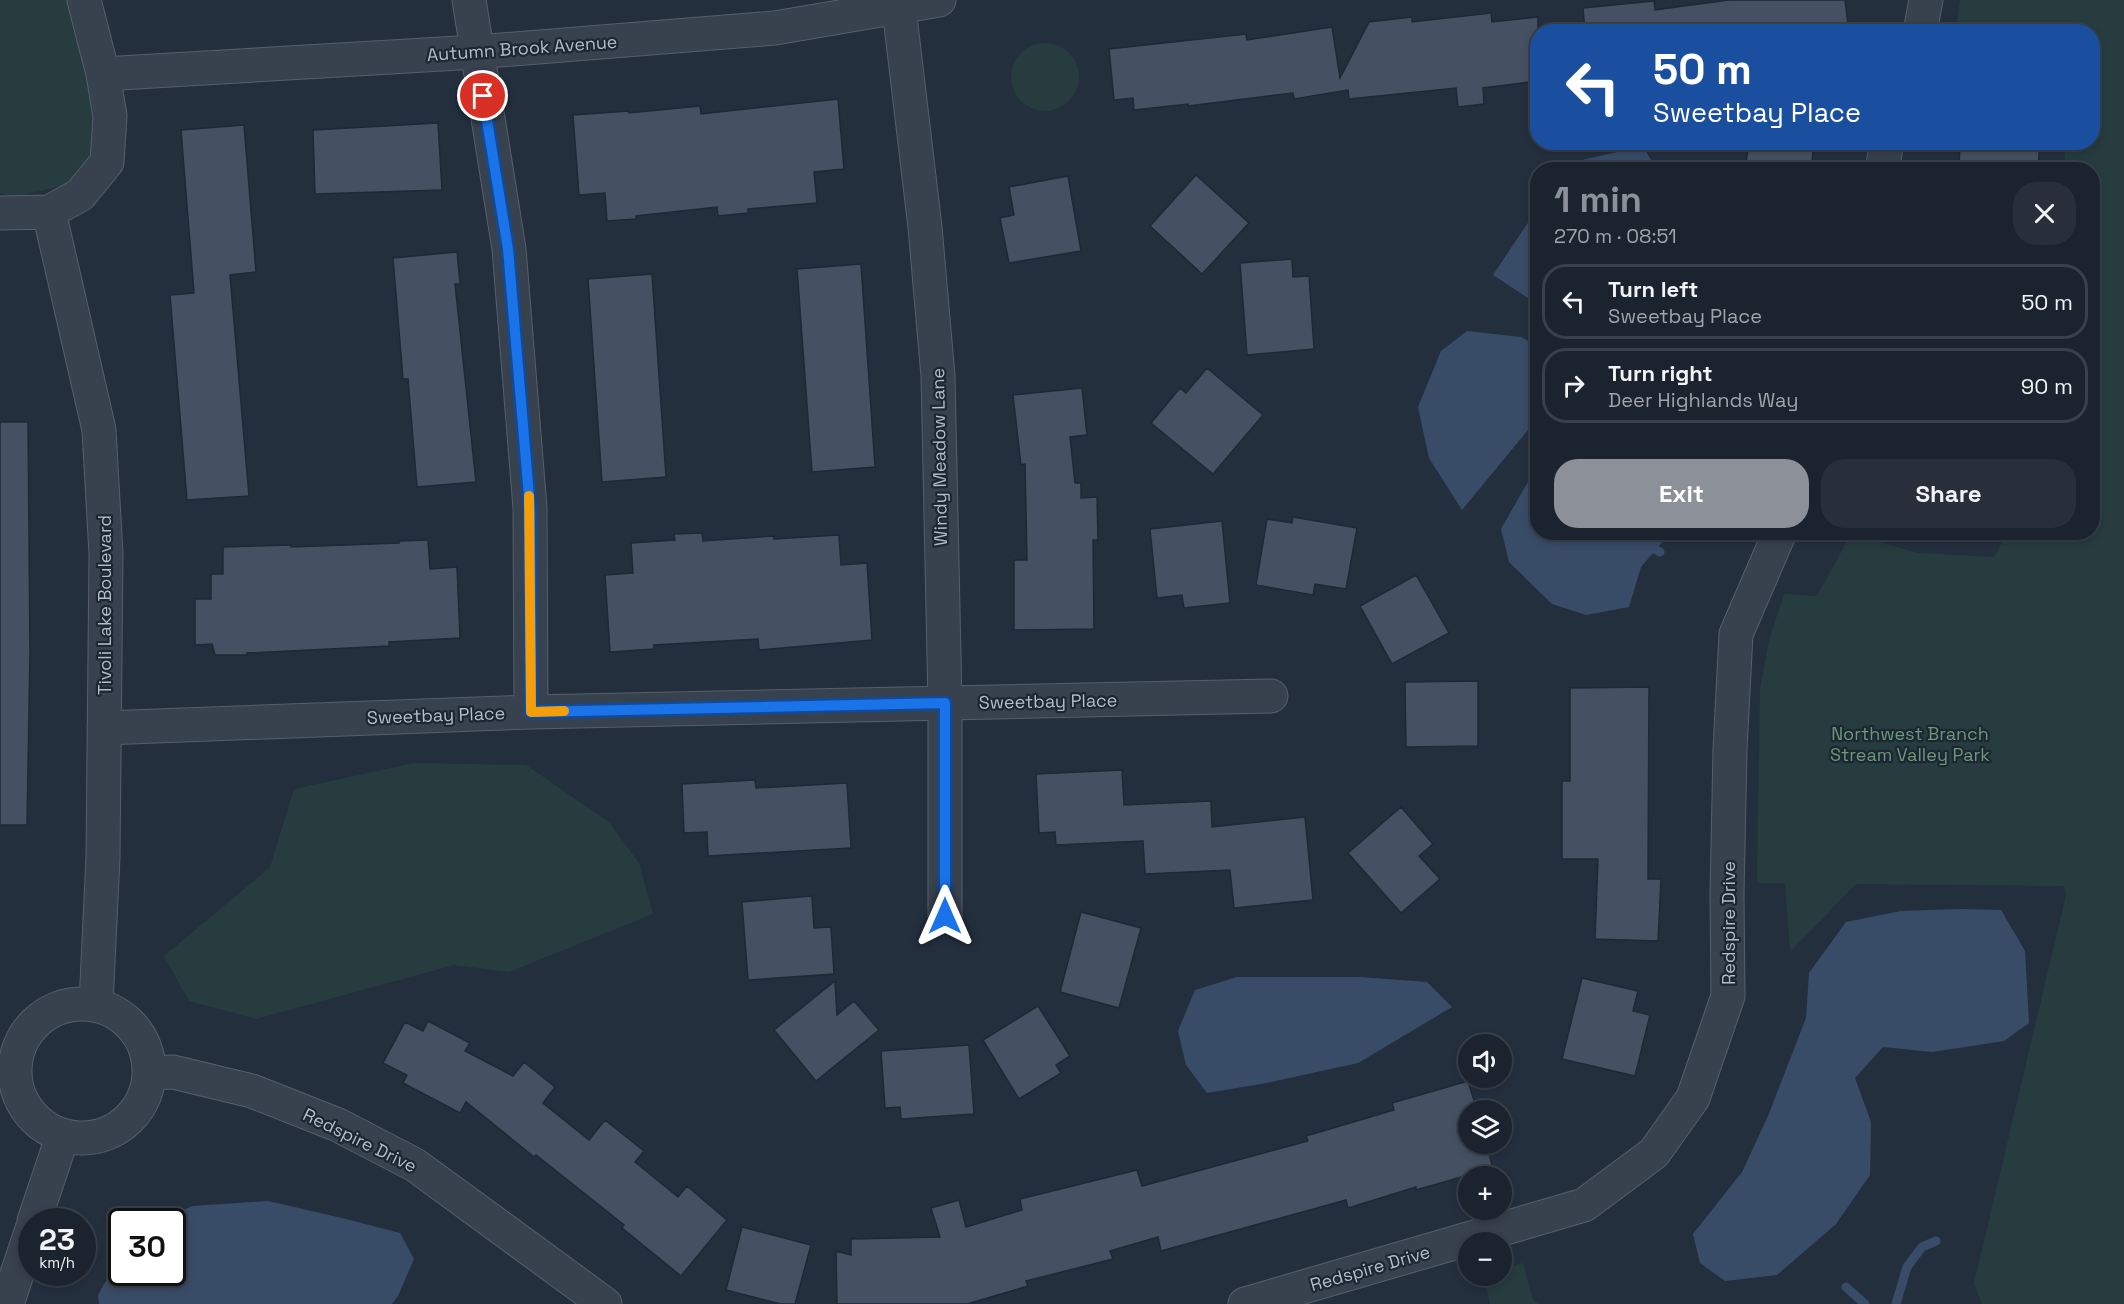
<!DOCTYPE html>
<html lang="en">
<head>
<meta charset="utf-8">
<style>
  body { margin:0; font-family:"Space Grotesk",sans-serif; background:#282f3a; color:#f1f3f6; height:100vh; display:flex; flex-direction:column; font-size:22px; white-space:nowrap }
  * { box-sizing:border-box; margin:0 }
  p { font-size:20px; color:#a0a4aa }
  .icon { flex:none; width:33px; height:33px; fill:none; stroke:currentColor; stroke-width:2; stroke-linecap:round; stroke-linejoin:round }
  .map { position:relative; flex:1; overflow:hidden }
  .details { position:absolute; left:1530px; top:162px; width:570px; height:378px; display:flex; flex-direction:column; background:#1b232e; border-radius:24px; box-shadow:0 3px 9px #0003,0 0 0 2px #39404a }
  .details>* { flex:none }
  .guide { position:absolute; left:1530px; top:24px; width:570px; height:126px; border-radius:24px; box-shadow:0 3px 9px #0003,0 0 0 2px #39404a; background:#1a4fa0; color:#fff; overflow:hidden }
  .buttons { position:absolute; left:1458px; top:1034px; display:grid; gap:12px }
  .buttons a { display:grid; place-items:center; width:54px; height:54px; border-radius:50%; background:#1b232e; box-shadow:0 3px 9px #0003,0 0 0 2px #39404a; font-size:30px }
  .speed { position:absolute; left:18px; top:1208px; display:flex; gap:12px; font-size:30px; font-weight:700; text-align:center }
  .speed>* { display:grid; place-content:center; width:78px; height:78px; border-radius:50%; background:#1b232e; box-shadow:0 3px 9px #0003,0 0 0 2px #39404a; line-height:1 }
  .speed small { font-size:15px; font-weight:400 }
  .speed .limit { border:3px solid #111; border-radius:9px; background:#fff; color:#111 }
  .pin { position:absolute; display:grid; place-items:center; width:51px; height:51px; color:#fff; margin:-26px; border:3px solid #fff; border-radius:50%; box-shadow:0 2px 6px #0007 }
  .me { position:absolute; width:66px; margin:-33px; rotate:0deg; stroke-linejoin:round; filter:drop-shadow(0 0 4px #0008) }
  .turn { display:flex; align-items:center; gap:21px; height:126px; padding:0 24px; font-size:27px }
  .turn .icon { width:78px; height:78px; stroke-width:2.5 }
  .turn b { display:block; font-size:42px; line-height:51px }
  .round { display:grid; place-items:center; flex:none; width:63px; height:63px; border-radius:24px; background:#282f3a }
  .overview { display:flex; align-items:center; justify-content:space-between; height:102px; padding:0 24px }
  h1 { font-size:36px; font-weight:600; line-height:45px; color:#8c9099 }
  .action { display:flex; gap:12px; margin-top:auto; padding:12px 24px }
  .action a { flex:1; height:69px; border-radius:24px; background:#8c9099; color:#fff; font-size:24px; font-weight:600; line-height:69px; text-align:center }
  .action a+a { background:#282f3a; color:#f1f3f6 }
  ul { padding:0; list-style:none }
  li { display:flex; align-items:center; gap:18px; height:75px; margin:0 12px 9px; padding:0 12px; border:3px solid #39404a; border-radius:24px }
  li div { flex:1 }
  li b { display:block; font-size:22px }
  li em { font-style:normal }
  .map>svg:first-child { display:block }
  .green { fill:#263c3f }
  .water { fill:#394c67 }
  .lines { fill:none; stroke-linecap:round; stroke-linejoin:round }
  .stream { stroke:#394c67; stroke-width:9 }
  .building { fill:#455162; stroke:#1f2835; stroke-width:1.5 }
  .minor-casing { stroke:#565f6c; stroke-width:35 }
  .minor { stroke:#38414e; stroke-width:33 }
  .route-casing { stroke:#114b97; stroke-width:15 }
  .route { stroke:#1a73e8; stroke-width:10 }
  .slow { stroke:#f59e0b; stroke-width:10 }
  .labels { text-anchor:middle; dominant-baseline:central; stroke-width:4.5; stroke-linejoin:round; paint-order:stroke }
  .street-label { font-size:18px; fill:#b4bcc9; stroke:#1d2633 }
  .park-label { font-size:18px; fill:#6b9a76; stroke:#1d2633 }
</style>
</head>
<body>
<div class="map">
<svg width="2124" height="1304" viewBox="0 0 2124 1304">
  <rect width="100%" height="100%" fill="#242f3e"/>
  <path class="green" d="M 0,0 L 67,0 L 97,113 L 98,147 L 69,184 L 15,197 L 0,193 Z
    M 1960,0 L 2124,0 L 2124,1304 L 1982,1304 L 1974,1283 L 2066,895 L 2064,886 L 1856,884 L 1790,952 L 1785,883 L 1757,883 L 1760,689 L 1769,640 L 1784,594 L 1817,596 L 1851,534 L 1918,553 L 1994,557 L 2007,533 L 2092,532 L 2092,170 L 2065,169 L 2065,143 L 2092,142 L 2092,32 L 1956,31 Z
    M1011 77a34 34 0 1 1 68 0a34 34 0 1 1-68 0Z
    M 414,763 L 526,765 L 609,822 L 639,863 L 653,914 L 509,972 L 454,965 L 256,1019 L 189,1001 L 164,956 L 270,867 L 294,789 Z
    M 1523,1263 L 1533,1300 L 1539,1304 L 1490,1304 L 1483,1275 L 1502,1275 L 1502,1269 Z"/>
  <path class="water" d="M 1643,146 L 1656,169 L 1571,169 L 1578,161 Z
    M 1537,209 L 1537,304 L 1493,275 Z
    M 1467,331 L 1521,337 L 1537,346 L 1537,419 L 1462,510 L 1429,458 L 1418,407 L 1441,351 Z
    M 1537,466 L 1538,532 L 1670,533 L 1641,567 L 1629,607 L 1586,615 L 1552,604 L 1509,562 L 1501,529 Z
    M 1960,909 L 2001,910 L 2025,951 L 2029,1023 L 2004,1041 L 1932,1052 L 1883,1047 L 1855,1078 L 1871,1122 L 1870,1175 L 1836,1224 L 1777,1275 L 1725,1281 L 1700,1263 L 1693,1234 L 1742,1172 L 1768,1116 L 1806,1018 L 1809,973 L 1846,922 L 1901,911 Z
    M 1237,977 L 1360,977 L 1427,982 L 1452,1007 L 1358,1063 L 1267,1083 L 1207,1093 L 1186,1065 L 1178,1031 L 1195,990 Z
    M 268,1201 L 342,1218 L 400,1233 L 414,1259 L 398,1296 L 392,1304 L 99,1304 L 98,1295 L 121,1254 L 122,1272 L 172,1272 L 172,1221 L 163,1221 L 192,1206 Z"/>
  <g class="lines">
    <path class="stream" d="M 1624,532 L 1660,552
      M 1846,1287 L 1865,1304
      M 1896,1304 L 1907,1267 L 1922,1247 L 1936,1241"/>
  </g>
  <path class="building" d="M 1729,0 L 1845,0 L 1849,32 L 1585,32 L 1583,8 L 1654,1 L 1655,10 Z
    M 1491,13 L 1492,22 L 1538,17 L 1538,81 L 1483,88 L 1484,104 L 1458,107 L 1456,88 L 1349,99 L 1348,90 L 1294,99 L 1293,93 L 1188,106 L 1188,104 L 1134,110 L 1133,98 L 1114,100 L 1109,49 L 1246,34 L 1247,40 L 1332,27 L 1340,78 L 1369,22 L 1412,17 L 1412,22 Z
    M 838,99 L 844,169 L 814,172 L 817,203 L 748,209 L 748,213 L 718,216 L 717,207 L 636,216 L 636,219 L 607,221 L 605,193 L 579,195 L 573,115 L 629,111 L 629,113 L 700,106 L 701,114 Z
    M 438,123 L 442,190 L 315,194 L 313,130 Z
    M 244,125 L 256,272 L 230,275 L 249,496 L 187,500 L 170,295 L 194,293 L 181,130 Z
    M 1749,142 L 1814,142 L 1811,170 L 1745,170 Z
    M 1960,142 L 2040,142 L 2038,170 L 1959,170 Z
    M 1196,175 L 1249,223 L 1202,274 L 1150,226 Z
    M 1068,176 L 1081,251 L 1009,263 L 1000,218 L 1014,215 L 1009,187 Z
    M 457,252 L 460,284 L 455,284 L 476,482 L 417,487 L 408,379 L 403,379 L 393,258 Z
    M 1292,259 L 1293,277 L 1309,276 L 1314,349 L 1247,355 L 1240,263 Z
    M 861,264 L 875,467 L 812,472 L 797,269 Z
    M 652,274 L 666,477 L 602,482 L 588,279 Z
    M 1207,368 L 1263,415 L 1213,474 L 1151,423 L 1180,388 L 1186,393 Z
    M 1082,388 L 1087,435 L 1070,437 L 1075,483 L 1081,483 L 1081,498 L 1097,497 L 1098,540 L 1093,540 L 1094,629 L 1014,630 L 1014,560 L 1027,560 L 1025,464 L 1021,465 L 1013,395 Z
    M 0,422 L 28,422 L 30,651 L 27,825 L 0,825 Z
    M 1293,517 L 1357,528 L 1346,589 L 1315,584 L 1313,595 L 1256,585 L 1267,519 L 1292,523 Z
    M 1222,521 L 1230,603 L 1184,608 L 1182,595 L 1157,598 L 1150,529 Z
    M 702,533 L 703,541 L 774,536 L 774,539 L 839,535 L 841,565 L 867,563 L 872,640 L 759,650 L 758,639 L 654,645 L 654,649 L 610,652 L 605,575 L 633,573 L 631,543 L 675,540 L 674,534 Z
    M 428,540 L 430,569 L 457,567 L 460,638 L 389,642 L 389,646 L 247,653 L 247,655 L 215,655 L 212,644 L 195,645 L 195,599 L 211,599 L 211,574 L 223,574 L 223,547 L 291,545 L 291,547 L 399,543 L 399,541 Z
    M 1416,575 L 1449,633 L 1392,664 L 1360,606 Z
    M 1478,681 L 1478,746 L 1406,747 L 1405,682 Z
    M 1649,687 L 1648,879 L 1661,879 L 1658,941 L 1595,939 L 1598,859 L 1562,859 L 1562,781 L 1570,781 L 1570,688 Z
    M 1122,770 L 1124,805 L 1211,801 L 1212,827 L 1305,817 L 1313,900 L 1234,908 L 1230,870 L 1145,874 L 1143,841 L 1056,845 L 1055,832 L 1039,833 L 1036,774 Z
    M 755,780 L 756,788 L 847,783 L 851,848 L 708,856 L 707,832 L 684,833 L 682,784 Z
    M 1401,807 L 1433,844 L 1419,856 L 1440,879 L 1401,913 L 1348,853 Z
    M 812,896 L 814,928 L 831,927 L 834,974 L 748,980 L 742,902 Z
    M 1081,912 L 1141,928 L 1119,1008 L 1060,992 Z
    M 1582,978 L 1638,991 L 1633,1011 L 1650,1015 L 1635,1076 L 1562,1059 Z
    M 835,981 L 837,1015 L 854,1001 L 879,1030 L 816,1081 L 774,1030 Z
    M 1038,1006 L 1070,1056 L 1056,1065 L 1061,1073 L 1019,1099 L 983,1040 Z
    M 428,1021 L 470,1043 L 465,1051 L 513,1076 L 524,1062 L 555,1087 L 543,1103 L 589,1140 L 605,1120 L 644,1151 L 635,1162 L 678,1197 L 687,1186 L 727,1220 L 681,1276 L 622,1228 L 624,1225 L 536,1155 L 534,1157 L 466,1102 L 460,1113 L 403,1083 L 407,1075 L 383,1063 L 405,1022 L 423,1031 Z
    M 969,1045 L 974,1114 L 901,1119 L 900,1107 L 885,1108 L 881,1051 Z
    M 1468,1081 L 1477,1110 L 1468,1110 L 1468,1143 L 1486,1143 L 1493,1168 L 1416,1190 L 1416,1187 L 1348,1208 L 1346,1200 L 1161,1251 L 1158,1237 L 1110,1251 L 1113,1259 L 1026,1281 L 1028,1286 L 967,1304 L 837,1304 L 836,1251 L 851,1255 L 851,1239 L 940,1237 L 931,1208 L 959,1200 L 966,1227 L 1022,1210 L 1020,1199 L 1137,1170 L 1142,1186 L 1308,1141 L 1306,1136 L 1394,1110 L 1392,1103 Z
    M 742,1227 L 811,1245 L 795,1304 L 781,1304 L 726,1290 Z"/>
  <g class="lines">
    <defs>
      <path id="minor" d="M 469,0 L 509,249 L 530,508 L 531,712
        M 898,0 L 925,227 L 938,376 L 945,703 L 945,916
        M 1920,32 L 1926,0
        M 103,74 L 476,52 L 775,28 L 939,0
        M 1882,170 L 1887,142
        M 49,212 L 99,430 L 106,554 L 103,857 L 96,1004
        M 0,213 L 49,212 L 80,195 L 107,162 L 110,116 L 103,74 L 84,0
        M 104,728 L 531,712 L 1271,696
        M15 1071a67 67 0 1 1 134 0a67 67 0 1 1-134 0Z
        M 149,1073 L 173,1072 L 252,1091 L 338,1125 L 415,1165 L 605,1304
        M 34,1221 L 63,1135
        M 7,1304 L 32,1229
        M 1245,1304 L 1584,1205 L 1654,1153 L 1693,1098 L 1728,996 L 1727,895 L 1730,749 L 1736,634 L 1780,532"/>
    </defs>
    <use href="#minor" class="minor-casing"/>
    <use href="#minor" class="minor"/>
  </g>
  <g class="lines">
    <defs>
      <path id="route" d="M 483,96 L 508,249 L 530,508 L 531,712 L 945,703 L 945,916"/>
    </defs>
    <use href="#route" class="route-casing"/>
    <use href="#route" class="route"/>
    <path class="slow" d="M 529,496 L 531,712 L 564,711"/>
  </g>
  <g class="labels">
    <g class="street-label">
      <text transform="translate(522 48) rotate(-4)">Autumn Brook Avenue</text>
      <text transform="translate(939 457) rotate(-91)">Windy Meadow Lane</text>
      <text transform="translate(104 605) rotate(-90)">Tivoli Lake Boulevard</text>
      <text transform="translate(1048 701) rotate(-1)">Sweetbay Place</text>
      <text transform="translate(436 715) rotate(-2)">Sweetbay Place</text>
      <text transform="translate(1728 923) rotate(-90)">Redspire Drive</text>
      <text transform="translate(360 1140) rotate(26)">Redspire Drive</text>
      <text transform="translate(1370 1268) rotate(-16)">Redspire Drive</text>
    </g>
    <g class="park-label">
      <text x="1910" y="733">Northwest Branch<tspan x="1910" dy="21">Stream Valley Park</tspan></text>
    </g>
  </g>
</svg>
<div class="buttons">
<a><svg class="icon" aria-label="sound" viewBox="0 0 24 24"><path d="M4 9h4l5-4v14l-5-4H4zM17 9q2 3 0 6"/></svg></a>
<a><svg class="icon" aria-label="layers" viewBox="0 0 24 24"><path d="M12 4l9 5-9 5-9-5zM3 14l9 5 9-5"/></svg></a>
<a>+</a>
<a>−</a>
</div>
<div class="speed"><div>23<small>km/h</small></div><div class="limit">30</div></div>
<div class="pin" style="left:483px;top:96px;background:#d93025"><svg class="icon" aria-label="arrive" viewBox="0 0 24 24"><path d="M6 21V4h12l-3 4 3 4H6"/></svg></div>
<svg class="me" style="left:945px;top:916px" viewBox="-20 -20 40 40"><path d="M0-17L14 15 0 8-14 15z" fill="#1a73e8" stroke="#fff" stroke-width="4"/></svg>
<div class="guide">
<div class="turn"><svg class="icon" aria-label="left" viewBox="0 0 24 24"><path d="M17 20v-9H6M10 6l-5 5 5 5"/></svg><div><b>50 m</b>Sweetbay Place</div></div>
</div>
<section class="details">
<div class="overview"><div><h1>1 min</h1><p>270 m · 08:51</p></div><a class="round"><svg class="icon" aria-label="close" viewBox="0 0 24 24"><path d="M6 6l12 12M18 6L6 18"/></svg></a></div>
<ul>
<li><svg class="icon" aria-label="left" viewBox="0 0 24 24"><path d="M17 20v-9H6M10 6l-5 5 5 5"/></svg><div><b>Turn left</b><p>Sweetbay Place</p></div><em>50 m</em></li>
<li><svg class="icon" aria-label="right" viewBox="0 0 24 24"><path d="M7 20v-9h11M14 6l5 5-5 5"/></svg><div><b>Turn right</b><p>Deer Highlands Way</p></div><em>90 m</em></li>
</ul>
<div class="action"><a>Exit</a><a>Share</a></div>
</section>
</div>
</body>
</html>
